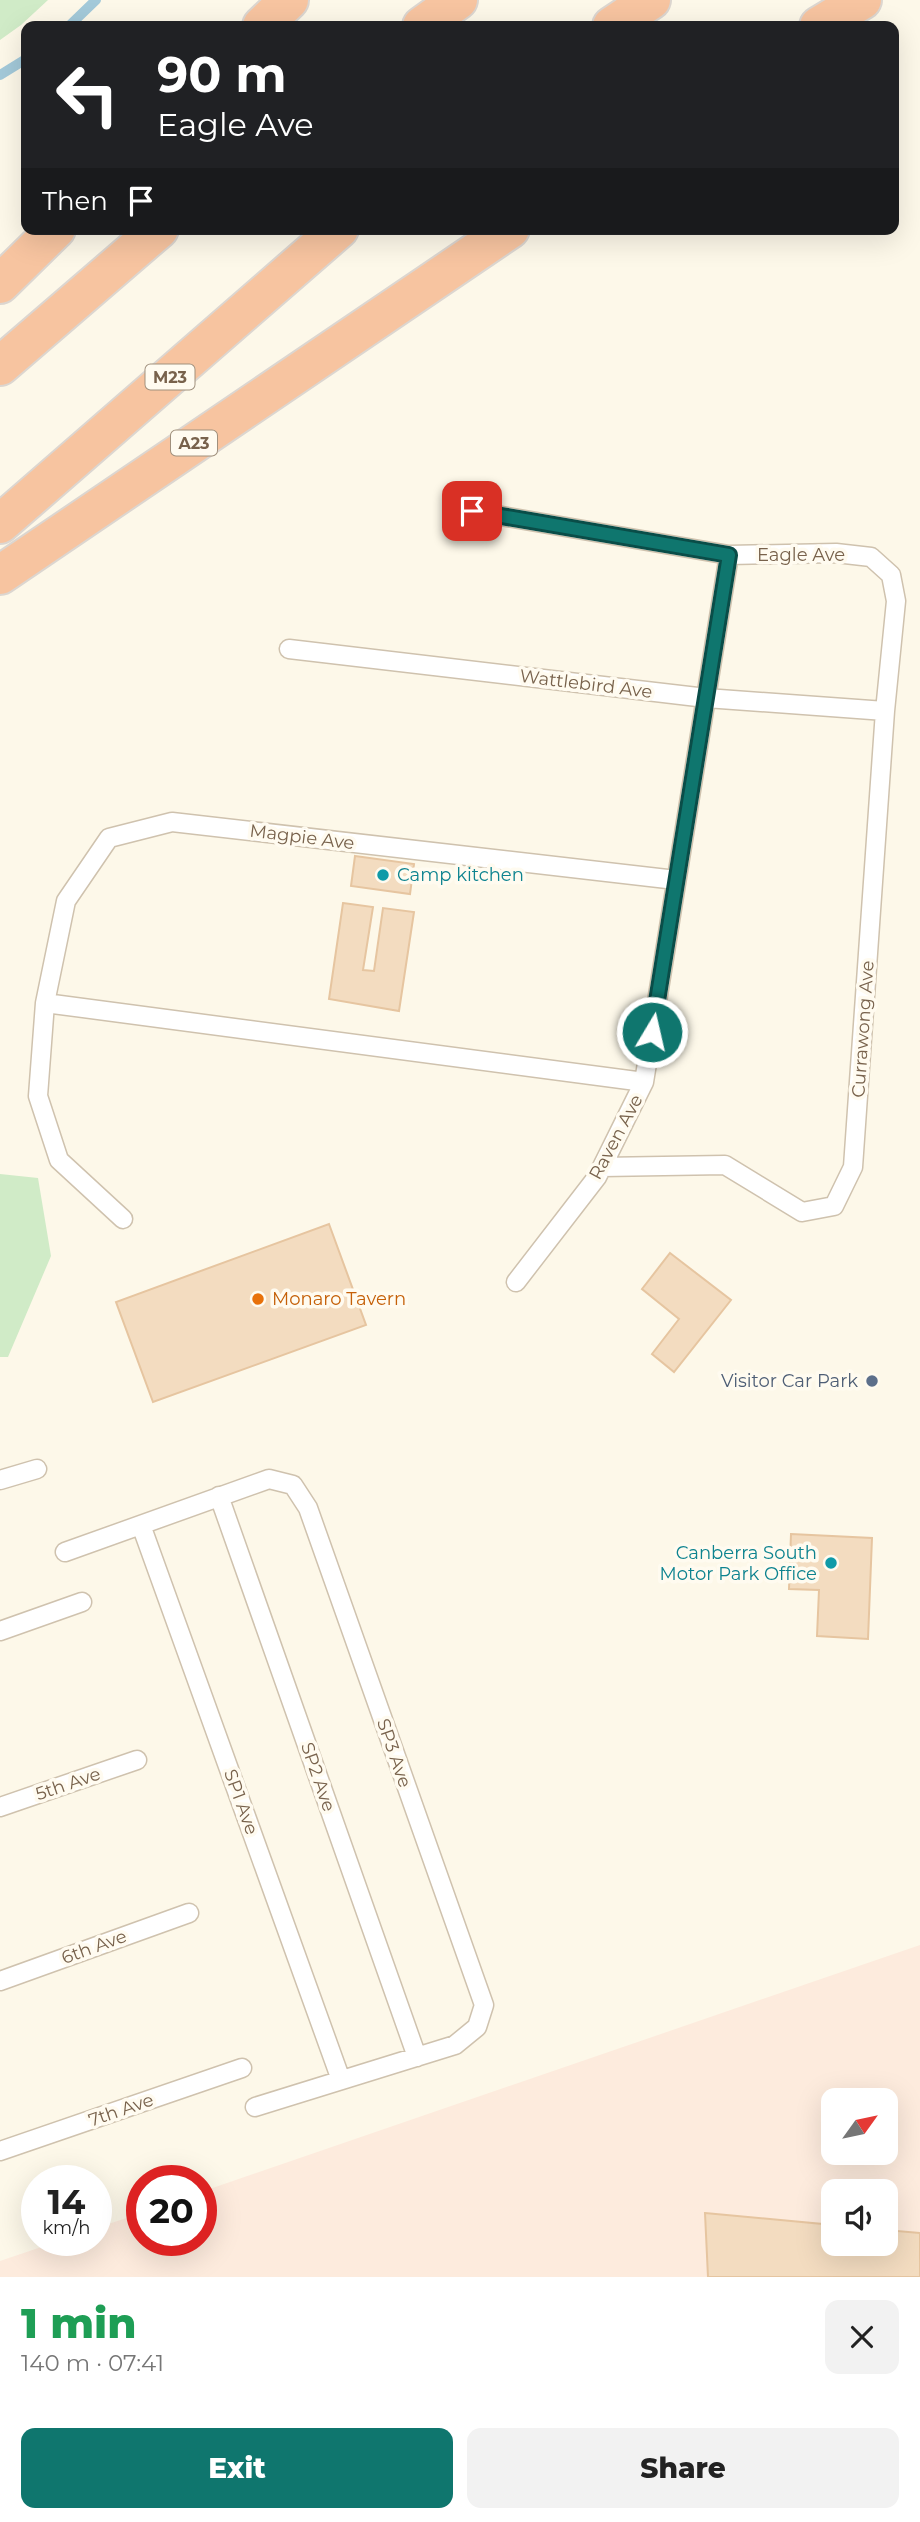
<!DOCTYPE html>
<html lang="en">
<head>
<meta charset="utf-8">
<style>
  body { margin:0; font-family:Montserrat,sans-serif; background:#f2f2f2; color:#222; height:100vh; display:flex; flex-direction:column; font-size:26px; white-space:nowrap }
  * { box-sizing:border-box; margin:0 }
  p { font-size:23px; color:#767676 }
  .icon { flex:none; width:38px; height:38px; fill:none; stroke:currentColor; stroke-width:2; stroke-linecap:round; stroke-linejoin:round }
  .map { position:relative; height:2277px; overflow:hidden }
  .panel { display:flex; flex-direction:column; background:#fff; flex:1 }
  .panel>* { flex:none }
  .top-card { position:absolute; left:21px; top:21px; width:878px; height:214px; border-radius:14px; box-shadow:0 7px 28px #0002; background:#202124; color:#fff; overflow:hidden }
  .needle { width:46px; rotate:57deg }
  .buttons { position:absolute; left:821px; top:2088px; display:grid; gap:14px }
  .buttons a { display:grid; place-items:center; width:77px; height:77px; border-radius:14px; background:#fff; box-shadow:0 7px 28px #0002; font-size:35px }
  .speed { position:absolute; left:21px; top:2165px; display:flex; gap:14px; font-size:35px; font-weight:700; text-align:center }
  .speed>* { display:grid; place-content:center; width:91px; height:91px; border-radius:50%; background:#fff; box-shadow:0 7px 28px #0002; line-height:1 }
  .speed small { font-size:18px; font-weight:400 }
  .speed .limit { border:10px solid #d22; background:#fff; color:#111 }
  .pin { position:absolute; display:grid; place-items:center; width:60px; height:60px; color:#fff; margin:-30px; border-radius:14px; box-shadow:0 4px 10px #0006 }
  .me { position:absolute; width:77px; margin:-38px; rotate:9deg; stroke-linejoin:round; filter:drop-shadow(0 0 5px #0008) }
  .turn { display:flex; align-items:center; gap:24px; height:147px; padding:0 21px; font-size:32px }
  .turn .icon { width:91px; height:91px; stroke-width:2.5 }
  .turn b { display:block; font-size:49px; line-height:60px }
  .then { display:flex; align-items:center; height:66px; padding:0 21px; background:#0003; gap:14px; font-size:26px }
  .round { display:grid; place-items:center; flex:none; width:74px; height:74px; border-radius:14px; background:#f2f2f2 }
  .overview { display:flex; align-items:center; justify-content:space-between; height:119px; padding:0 21px }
  h1 { font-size:42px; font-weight:800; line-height:52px; color:#1e9e55 }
  .action { display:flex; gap:14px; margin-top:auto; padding:14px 21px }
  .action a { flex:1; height:80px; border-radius:14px; background:#0f766e; color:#fff; font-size:28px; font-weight:800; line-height:80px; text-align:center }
  .action a+a { background:#f2f2f2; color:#222 }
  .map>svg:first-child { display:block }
  .commercial { fill:#fdebdd; fill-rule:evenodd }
  .green { fill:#d0ebc7 }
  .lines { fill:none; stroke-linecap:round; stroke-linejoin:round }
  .stream { stroke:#a3c9d9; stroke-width:10 }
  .building { fill:#f3dcc0; stroke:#e6c5a0; stroke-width:2 }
  .service-casing { stroke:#cfc2ae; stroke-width:21 }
  .motorway-casing { stroke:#dcd6d0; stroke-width:42 }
  .service { stroke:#fff; stroke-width:18 }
  .motorway { stroke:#f7c4a0; stroke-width:38 }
  .route-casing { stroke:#0a4d48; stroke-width:18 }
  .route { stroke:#0f766e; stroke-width:12 }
  .culture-dot { fill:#0f9aa8; stroke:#fffbf0; stroke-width:2.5 }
  .food-dot { fill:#e8710a; stroke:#fffbf0; stroke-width:2.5 }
  .service-dot { fill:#5c6f8a; stroke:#fffbf0; stroke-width:2.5 }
  .labels { text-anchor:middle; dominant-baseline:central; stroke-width:7; stroke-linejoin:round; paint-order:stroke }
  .shield { fill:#fffbf0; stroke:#a0907d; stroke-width:2 }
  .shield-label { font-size:16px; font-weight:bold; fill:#78624c }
  .street-label { font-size:18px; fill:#78624c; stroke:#fffbf0 }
  .culture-label { font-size:18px; fill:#0d838f; stroke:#fffbf0; text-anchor:start }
  .food-label { font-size:18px; fill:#c56008; stroke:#fffbf0; text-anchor:start }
  .service-label { font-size:18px; fill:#4e5e75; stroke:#fffbf0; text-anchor:end }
</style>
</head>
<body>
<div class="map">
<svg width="920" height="2277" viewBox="0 0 920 2277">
  <rect width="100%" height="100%" fill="#fdf8e9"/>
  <path class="commercial" d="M 920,1945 L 920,2277 L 0,2277 L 0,2261 L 62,2240 L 96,2240 L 96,2228 L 142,2213 L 142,2240 L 201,2240 L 201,2192 ZM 833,2100 L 886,2100 L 886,2152 L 833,2152 ZM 833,2191 L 886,2191 L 886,2244 L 833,2244 Z"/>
  <path class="green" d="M 0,0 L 48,0 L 21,25 L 0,40 Z
    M 0,1174 L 38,1178 L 51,1256 L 8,1357 L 0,1357 Z"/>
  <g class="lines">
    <path class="stream" d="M 69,26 L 96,0
      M 0,75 L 26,59"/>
  </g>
  <path class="building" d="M 355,856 L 414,864 L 410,894 L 351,886 Z
    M 343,903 L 373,907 L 363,970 L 374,971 L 383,908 L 414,912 L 399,1011 L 329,999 Z
    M 329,1224 L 366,1325 L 153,1402 L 116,1302 Z
    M 670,1253 L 731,1300 L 674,1372 L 652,1354 L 679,1319 L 642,1289 Z
    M 791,1534 L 872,1538 L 868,1639 L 817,1636 L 819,1590 L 789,1589 Z
    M 705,2213 L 833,2225 L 833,2244 L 886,2244 L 886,2230 L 920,2233 L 920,2277 L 708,2277 Z"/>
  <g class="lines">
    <defs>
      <path id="service" d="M 472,511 L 729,555 L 836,553 L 871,557 L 891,575 L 896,601 L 885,711 L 853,1167 L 834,1206 L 802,1212 L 725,1165 L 602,1167
        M 289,649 L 706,698 L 885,711
        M 45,1003 L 644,1082
        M 123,1219 L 59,1160 L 38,1096 L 45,1003 L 66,901 L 109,838 L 172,822 L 676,880
        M 516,1282 L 597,1177 L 644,1082 L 729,555
        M 0,1480 L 37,1469
        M 219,1496 L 417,2057
        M 141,1525 L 341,2080
        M 65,1552 L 269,1479 L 293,1485 L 308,1508 L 484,2005 L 477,2027 L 455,2045 L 255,2107
        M 0,1631 L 82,1602
        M 0,1807 L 137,1760
        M 0,1981 L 189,1913
        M 0,2151 L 242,2068"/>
      <path id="motorway" d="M 262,26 L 289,0
        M 422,26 L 458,0
        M 612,26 L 651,0
        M 819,26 L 862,0
        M 0,284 L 56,229
        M 0,366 L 159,229
        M 0,524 L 339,229
        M 0,575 L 510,229"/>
    </defs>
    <use href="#service" class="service-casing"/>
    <use href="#motorway" class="motorway-casing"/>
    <use href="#service" class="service"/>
    <use href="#motorway" class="motorway"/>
  </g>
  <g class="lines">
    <defs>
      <path id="route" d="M 472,511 L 729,555 L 652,1032"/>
    </defs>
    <use href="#route" class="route-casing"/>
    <use href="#route" class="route"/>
  </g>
  <g class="culture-dot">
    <circle cx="383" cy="875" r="7"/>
    <circle cx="831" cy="1563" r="7"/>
  </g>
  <circle class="food-dot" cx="258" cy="1299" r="7"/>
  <circle class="service-dot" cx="872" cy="1381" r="7"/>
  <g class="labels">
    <g class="shield">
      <rect x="145.5" y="364.5" width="49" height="25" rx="5"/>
      <rect x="171" y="430.5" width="46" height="25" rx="5"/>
    </g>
    <g class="shield-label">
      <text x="170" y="377">M23</text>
      <text x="194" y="443">A23</text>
    </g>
    <g class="street-label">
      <text x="801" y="555">Eagle Ave</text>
      <text transform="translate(586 684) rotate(7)">Wattlebird Ave</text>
      <text transform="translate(302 837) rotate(7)">Magpie Ave</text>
      <text transform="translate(863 1029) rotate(-86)">Currawong Ave</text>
      <text transform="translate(616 1137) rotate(-62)">Raven Ave</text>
      <text transform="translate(394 1753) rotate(71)">SP3 Ave</text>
      <text transform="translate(318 1777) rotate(71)">SP2 Ave</text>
      <text transform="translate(68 1784) rotate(-19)">5th Ave</text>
      <text transform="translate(241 1802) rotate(70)">SP1 Ave</text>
      <text transform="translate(94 1947) rotate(-20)">6th Ave</text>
      <text transform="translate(121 2110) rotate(-19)">7th Ave</text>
    </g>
    <g class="culture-label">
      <text x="397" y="875">Camp kitchen</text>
      <text x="817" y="1553" text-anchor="end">Canberra South<tspan x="817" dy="21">Motor Park Office</tspan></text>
    </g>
    <g class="food-label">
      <text x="272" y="1299">Monaro Tavern</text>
    </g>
    <g class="service-label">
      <text x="858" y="1381">Visitor Car Park</text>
    </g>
  </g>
</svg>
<div class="buttons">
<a><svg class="needle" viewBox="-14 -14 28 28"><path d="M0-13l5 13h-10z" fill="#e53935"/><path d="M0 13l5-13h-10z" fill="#767676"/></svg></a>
<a><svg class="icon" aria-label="sound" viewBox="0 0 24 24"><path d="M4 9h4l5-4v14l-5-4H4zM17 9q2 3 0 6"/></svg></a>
</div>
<div class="speed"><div>14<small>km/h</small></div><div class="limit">20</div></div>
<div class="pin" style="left:472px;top:511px;background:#d93025"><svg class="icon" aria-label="arrive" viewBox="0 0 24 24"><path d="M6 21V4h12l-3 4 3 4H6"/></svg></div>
<svg class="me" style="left:652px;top:1032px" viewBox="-20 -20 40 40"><circle r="17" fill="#0f766e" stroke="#fff" stroke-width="3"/><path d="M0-11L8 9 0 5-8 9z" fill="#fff"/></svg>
<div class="top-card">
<div class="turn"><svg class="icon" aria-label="left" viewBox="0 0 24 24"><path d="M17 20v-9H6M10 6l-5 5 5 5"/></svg><div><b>90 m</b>Eagle Ave</div></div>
<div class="then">Then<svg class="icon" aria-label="arrive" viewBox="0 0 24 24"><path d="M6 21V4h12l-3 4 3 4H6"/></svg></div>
</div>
</div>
<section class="panel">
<div class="overview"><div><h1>1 min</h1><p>140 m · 07:41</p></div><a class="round"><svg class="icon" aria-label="close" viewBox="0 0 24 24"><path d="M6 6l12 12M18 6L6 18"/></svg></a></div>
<div class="action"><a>Exit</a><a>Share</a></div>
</section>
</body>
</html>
